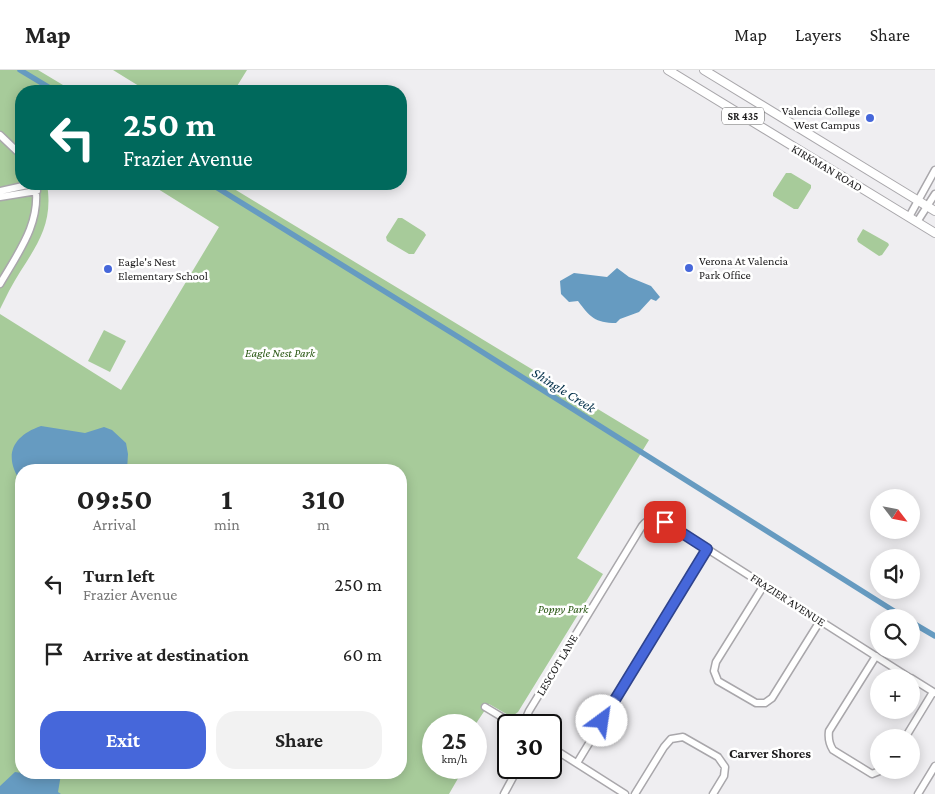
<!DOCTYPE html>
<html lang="en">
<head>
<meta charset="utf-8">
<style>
  body { margin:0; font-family:"Crimson Pro",serif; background:#f2f2f2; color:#222; height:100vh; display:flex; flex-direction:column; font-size:19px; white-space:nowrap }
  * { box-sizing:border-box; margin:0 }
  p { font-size:16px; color:#767676 }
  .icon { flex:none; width:28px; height:28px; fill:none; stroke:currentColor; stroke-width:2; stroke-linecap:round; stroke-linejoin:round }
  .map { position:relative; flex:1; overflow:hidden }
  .panel { position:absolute; left:15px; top:394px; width:392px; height:315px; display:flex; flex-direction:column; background:#fff; border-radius:20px; box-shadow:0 2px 12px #0003 }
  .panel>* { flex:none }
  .banner { position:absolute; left:15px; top:15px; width:392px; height:105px; border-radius:20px; box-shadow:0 2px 12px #0003; background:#00695c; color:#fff; overflow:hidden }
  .needle { width:32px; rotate:122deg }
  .tools { position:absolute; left:870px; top:419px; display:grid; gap:10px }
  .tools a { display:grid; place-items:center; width:50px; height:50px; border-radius:50%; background:#fff; box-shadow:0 2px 12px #0003; font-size:25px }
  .speed { position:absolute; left:422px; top:644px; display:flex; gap:10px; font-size:25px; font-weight:700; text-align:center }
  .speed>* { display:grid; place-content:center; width:65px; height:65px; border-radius:50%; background:#fff; box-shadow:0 2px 12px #0003; line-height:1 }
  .speed small { font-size:12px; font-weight:400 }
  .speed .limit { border:2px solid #111; border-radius:8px; background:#fff; color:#111 }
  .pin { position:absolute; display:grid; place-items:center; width:42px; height:42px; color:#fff; margin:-21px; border-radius:10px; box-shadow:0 2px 8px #0006 }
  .me { position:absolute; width:55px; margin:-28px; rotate:31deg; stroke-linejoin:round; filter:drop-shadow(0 0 4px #0008) }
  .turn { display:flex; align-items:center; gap:18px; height:105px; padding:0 25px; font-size:22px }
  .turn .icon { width:65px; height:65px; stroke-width:2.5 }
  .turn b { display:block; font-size:35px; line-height:42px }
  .eta { display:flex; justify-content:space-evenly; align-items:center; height:85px; text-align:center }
  .eta b { font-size:30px; font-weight:700; line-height:35px }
  .cta { display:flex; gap:10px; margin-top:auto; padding:10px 25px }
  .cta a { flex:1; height:58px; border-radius:20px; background:#4667da; color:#fff; font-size:20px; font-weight:700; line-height:58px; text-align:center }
  .cta a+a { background:#f2f2f2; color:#222 }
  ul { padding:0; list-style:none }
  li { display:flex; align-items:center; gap:15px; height:70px; padding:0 25px }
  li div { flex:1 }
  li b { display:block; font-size:19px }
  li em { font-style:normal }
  header { display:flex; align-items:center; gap:30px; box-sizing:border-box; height:70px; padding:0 25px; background:#fff; border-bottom:1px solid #e0e0e0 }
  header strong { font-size:24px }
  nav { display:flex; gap:28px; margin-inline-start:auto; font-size:18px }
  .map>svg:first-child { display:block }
  .green { fill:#a7cb9a; fill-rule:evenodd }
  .water { fill:#669bc1 }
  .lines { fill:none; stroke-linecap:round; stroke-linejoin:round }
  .canal { stroke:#669bc1; stroke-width:5.5 }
  .minor-casing { stroke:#a9a7ab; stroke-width:9 }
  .major-casing { stroke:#a9a7ab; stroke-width:10 }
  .minor { stroke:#fff; stroke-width:6 }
  .major { stroke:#fff; stroke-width:8 }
  .route-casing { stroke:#2e438e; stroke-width:12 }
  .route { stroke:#4667da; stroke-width:9 }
  .poi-dot { fill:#4667da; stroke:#fff; stroke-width:2 }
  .labels { text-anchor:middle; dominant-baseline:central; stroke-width:5; stroke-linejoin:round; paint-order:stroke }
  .shield { fill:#fff; stroke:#616061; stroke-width:1 }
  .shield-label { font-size:11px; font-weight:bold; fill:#1d1c1d }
  .poi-label { font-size:12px; fill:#1d1c1d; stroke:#fff; text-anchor:start }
  .street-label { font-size:12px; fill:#1d1c1d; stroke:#fff }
  .park-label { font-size:12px; font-style:italic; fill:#285612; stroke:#fff }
  .water-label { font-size:14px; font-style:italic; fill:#012e48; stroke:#fff }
  .neighbourhood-label { font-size:14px; font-weight:bold; fill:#1d1c1d; stroke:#fff }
</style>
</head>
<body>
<header>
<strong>Map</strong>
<nav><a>Map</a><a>Layers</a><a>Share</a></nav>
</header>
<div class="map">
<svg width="935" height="724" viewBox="0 0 935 724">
  <rect width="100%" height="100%" fill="#efeef1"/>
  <path class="green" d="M 0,0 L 38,0 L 73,21 L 21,21 L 21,114 L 47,114 C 55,162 29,183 9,221 C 6,227 3,233 0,239 Z
    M 113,0 L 247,0 L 234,21 L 147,21 Z
    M 786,103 L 791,103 L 811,115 L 811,118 L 798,139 L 794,139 L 773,126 L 773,123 Z
    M 150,114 L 226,114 L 649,370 L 577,488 L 603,504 L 518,642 L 514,645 L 510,646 L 489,634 L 475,655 L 434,655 L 434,698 L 464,698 L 449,724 L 0,724 L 0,244 L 121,320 L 219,157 ZM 21,400 L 401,400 L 401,702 L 21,702 Z
    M 398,148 L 402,148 L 424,162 L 426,165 L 414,184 L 409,184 L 387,171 L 386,167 Z
    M 863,159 L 888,173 L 889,175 L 882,185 L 879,186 L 858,172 L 857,169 Z
    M 104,260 L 126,271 L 110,302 L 88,291 Z"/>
  <path class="water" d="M 617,198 L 629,207 L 651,216 L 660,227 L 656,231 L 651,229 L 639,242 L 620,249 L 616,253 C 595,253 590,247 578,231 L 569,232 L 561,224 L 560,211 L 574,203 L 607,207 Z
    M 41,356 L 85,363 L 104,357 L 112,360 L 126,373 L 128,384 L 127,400 L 21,400 L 21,412 C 3,386 12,366 41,356 Z
    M 15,702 L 43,706 L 44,703 L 58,703 L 61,704 L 58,722 L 61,724 L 0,724 L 0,716 Z"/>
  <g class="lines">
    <path class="canal" d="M 20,0 L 55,21
      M 211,114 L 460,268 L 905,548
      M 911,552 L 935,566"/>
    <defs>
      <path id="minor" d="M 0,65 L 21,85
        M 0,121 L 32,114
        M 0,127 L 37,121
        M 909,147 L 935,100
        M 917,152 L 935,124
        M 0,214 C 18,183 42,152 35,114
        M 764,515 L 716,592 L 714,601 L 718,611 L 756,633 L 765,633 L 772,628 L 820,551
        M 876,586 L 829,661 C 828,669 829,674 833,680 L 872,704 L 882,700
        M 911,608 L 935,623
        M 485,637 L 515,655
        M 523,655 L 529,641 L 642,456 C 649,447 655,449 665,452 L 910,608
        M 905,668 L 933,622
        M 551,677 L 625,724
        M 577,693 L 707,479
        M 504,724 L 518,698
        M 635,724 L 664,677 L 671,669 L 683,667 L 718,687 L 725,697 L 724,706 L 713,724
        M 918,724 L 935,696"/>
      <path id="major" d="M 668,0 L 935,163
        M 704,0 L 935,141"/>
    </defs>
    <use href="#minor" class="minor-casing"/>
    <use href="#major" class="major-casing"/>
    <use href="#minor" class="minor"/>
    <use href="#major" class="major"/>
  </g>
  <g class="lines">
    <defs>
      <path id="route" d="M 602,651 L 707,479 L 665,452"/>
    </defs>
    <use href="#route" class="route-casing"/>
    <use href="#route" class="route"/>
  </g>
  <g class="poi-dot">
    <circle cx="870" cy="48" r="5"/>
    <circle cx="689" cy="198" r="5"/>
    <circle cx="108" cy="199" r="5"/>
  </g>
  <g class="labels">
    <rect class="shield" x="722" y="37.5" width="42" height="17" rx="4"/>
    <g class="shield-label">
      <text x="743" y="46">SR 435</text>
    </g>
    <g class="poi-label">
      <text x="860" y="41" text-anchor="end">Valencia College<tspan x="860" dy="14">West Campus</tspan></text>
      <text x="699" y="191">Verona At Valencia<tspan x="699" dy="14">Park Office</tspan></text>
      <text x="118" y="192">Eagle's Nest<tspan x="118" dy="14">Elementary School</tspan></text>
    </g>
    <g class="street-label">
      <text transform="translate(827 98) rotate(31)">KIRKMAN ROAD</text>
      <text transform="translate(788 530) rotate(33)">FRAZIER AVENUE</text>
      <text transform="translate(557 595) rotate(-59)">LESCOT LANE</text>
    </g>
    <g class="park-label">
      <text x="280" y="283">Eagle Nest Park</text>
      <text x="563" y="539">Poppy Park</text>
    </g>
    <g class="water-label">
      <text transform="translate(564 320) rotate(32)">Shingle Creek</text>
    </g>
    <g class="neighbourhood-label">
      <text x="770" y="683">Carver Shores</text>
    </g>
  </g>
</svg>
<div class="tools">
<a><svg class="needle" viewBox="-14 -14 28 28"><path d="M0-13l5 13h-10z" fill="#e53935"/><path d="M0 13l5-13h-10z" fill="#767676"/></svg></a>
<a><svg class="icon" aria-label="sound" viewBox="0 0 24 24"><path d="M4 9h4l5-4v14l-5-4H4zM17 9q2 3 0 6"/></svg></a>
<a><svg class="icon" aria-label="search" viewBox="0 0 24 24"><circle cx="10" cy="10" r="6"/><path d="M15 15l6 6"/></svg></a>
<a>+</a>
<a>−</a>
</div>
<div class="speed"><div>25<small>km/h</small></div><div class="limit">30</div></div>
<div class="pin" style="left:665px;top:452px;background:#d93025"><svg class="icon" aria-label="arrive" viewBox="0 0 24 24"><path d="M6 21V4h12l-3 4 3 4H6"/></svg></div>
<svg class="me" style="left:602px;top:651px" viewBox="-20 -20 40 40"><circle r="19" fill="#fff"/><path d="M0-13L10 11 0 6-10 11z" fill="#4667da"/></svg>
<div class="banner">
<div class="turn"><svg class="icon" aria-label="left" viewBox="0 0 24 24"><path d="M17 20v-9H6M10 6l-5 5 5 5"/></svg><div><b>250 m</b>Frazier Avenue</div></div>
</div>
<section class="panel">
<div class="eta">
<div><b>09:50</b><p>Arrival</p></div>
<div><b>1</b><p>min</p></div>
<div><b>310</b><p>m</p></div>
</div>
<ul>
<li><svg class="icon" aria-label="left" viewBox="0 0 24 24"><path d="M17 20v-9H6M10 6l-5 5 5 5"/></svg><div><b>Turn left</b><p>Frazier Avenue</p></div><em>250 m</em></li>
<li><svg class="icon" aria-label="arrive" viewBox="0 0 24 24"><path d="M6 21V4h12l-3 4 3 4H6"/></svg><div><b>Arrive at destination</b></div><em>60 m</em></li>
</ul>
<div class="cta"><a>Exit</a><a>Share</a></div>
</section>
</div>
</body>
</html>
